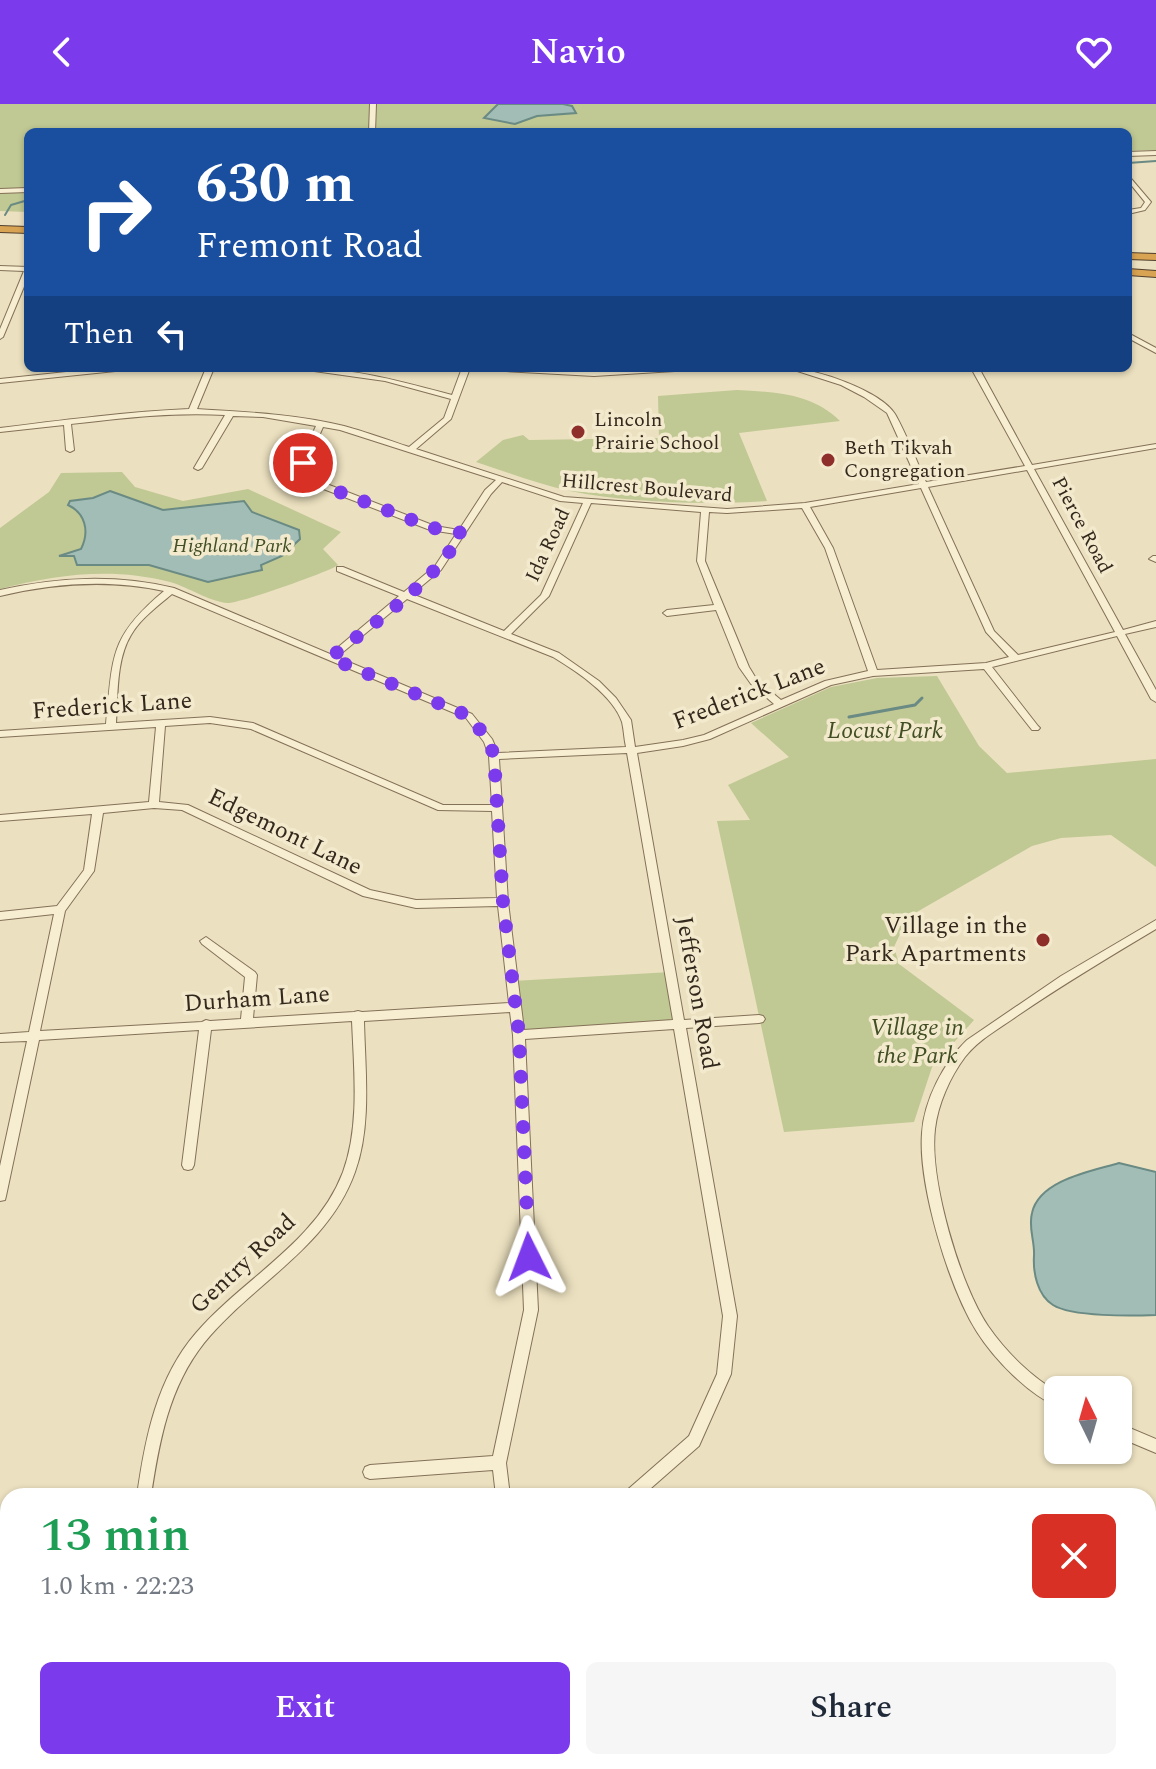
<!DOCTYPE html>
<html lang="en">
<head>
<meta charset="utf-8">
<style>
  body { margin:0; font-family:Spectral,serif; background:#f6f6f7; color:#1f2937; height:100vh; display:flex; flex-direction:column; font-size:30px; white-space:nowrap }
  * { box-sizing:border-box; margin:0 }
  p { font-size:26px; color:#747a83 }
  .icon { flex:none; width:44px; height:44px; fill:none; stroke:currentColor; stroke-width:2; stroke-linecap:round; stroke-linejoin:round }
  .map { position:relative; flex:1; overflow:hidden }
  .side { position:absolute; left:0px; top:1384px; width:1156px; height:282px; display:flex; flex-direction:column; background:#fff; border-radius:24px 24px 0 0; box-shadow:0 2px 6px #0004 }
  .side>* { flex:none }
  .top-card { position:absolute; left:24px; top:24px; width:1108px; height:244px; border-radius:12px; box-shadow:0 2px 6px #0004; background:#1a4fa0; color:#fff; overflow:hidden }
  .needle { width:52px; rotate:355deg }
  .tools { position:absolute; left:1044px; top:1272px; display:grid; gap:16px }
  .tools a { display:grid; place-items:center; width:88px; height:88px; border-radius:12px; background:#fff; box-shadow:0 2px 6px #0004; font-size:40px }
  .pin { position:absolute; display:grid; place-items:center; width:68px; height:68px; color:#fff; margin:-34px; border:4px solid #fff; border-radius:50%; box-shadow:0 2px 8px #0007 }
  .me { position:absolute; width:88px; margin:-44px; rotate:357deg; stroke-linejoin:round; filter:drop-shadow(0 0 6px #0008) }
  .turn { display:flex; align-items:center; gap:28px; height:168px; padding:0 40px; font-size:36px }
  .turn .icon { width:104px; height:104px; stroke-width:2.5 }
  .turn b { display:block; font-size:56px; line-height:68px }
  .then { display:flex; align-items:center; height:76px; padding:0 40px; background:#0003; gap:16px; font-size:30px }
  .round { display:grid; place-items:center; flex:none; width:84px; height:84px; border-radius:12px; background:#f6f6f7 }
  .headline { display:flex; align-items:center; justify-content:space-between; height:136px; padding:0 40px }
  h1 { font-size:48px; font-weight:600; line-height:60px; color:#1e9e55 }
  .cta { display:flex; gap:16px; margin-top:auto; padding:16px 40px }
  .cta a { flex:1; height:92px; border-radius:12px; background:#7c3aed; color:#fff; font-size:32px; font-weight:600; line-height:92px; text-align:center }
  .cta a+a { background:#f6f6f7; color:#1f2937 }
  header { display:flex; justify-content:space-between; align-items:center; height:104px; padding:0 40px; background:#7c3aed; color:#fff; font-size:36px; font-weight:600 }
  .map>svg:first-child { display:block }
  .green { fill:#c0c894 }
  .water { fill:#a2bdb6; stroke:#6a8a84; stroke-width:2 }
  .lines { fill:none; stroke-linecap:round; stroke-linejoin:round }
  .stream-far1 { stroke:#6a8a84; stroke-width:2 }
  .stream { stroke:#6a8a84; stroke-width:3 }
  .minor-casing { stroke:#837158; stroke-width:2 }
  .highway-casing { stroke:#513f2d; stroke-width:2 }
  .minor { fill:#f7edd1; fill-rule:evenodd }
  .highway { fill:#d8a352; fill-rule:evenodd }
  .route { stroke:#7c3aed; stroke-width:14; stroke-dasharray:0 25.2 }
  .poi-dot { fill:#8f2f2b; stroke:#f3eace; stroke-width:3 }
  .labels { text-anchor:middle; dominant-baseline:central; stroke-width:7; stroke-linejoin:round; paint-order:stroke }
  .far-poi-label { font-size:20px; fill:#33281c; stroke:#f3eace; text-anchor:start }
  .far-street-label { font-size:20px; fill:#33281c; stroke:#f3eace }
  .far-park-label { font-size:20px; font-style:italic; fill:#424f24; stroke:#f3eace }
  .street-label { font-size:24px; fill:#33281c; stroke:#f3eace }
  .park-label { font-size:24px; font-style:italic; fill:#424f24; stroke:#f3eace }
  .poi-label { font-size:24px; fill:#33281c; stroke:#f3eace; text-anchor:end }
</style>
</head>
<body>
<header><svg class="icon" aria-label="back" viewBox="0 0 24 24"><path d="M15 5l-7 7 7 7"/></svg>Navio<svg class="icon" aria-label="heart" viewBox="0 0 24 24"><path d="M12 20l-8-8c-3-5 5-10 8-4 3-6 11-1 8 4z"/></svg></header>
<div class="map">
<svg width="1156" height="1665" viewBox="0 0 1156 1665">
  <rect width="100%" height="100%" fill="#ebe0bf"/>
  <path class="green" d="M 0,0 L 1156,0 L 1156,46 L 1128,47 L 1128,28 L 28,28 L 28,108 L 0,107 Z
    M 737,286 C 775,288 812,289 840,317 L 739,329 L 767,397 C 707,401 630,399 570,387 C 538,380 507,368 476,358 L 503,336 L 523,331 L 529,336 L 659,334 L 658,292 Z
    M 122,368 L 135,383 L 183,397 L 248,385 L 341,428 L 323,445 L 338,461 C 329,468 240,499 228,499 C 210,498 188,483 170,478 C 113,463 57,470 0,485 L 0,424 L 49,388 L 61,369 Z
    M 937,572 L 979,642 L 1007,669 L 1156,655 L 1156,763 L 1111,731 L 1061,734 L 1032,742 L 908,813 L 894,843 L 899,860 L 974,916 L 932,963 L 914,1018 L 784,1028 L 717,717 L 750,716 L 728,681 L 789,653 L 751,619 L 831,583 L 877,574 Z
    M 671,868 L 679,919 L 519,931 L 513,877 Z
    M 0,1516 L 8,1516 L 8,1569 L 0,1618 Z"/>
  <path class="water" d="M 498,0 L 563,0 L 572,2 L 576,9 L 537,12 L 515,20 L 484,14 Z
    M 110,387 L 163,406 L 244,397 L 252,408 L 299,426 L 300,435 L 282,452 L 261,461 L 262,466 L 208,478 L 149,461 L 77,461 L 74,452 L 59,452 L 81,445 C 90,427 85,409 68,401 L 70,397 L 93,394 Z
    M 1119,1059 L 1156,1068 L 1156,1211 C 1132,1212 1072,1213 1053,1201 C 1037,1191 1033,1168 1034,1152 C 1035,1137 1028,1124 1032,1109 C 1039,1076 1092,1067 1119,1059 Z"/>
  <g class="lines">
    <path class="stream-far1" d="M 1128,59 L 1156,57
      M 5,111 L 11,101 L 28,96"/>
    <path class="stream" d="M 849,613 L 915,601 L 922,594"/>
    <defs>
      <path id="minor" d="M 370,0 L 376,0 L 375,28 L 369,28 Z
        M 1156,47 L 1156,51 L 1128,52 L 1128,48 Z
        M 1128,71 L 1151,98 L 1145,106 L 1128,110 L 1128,106 L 1141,104 L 1145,98 L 1128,77 Z
        M 28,84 L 28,88 L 0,89 L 0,85 Z
        M 0,162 L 28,163 L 28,173 L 3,233 L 0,235 L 0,225 L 24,167 L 0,166 Z
        M 1128,229 L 1156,244 L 1156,249 L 1128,234 Z
        M 104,264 L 129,264 L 125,266 L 0,279 L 0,275 Z
        M 206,264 L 214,264 L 197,305 C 245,308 296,310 344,322 C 366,328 388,336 409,343 L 444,314 L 451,295 L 385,277 L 307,266 L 303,264 C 354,264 403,278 452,291 L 462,264 L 470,264 L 451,315 L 416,345 L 564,393 L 727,405 L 805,399 L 919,380 L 887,309 L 864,293 L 841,281 L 788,264 C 815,264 881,287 895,310 C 907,331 916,356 926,378 L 1025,362 L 971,264 L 979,264 L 1032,361 L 1156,340 L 1156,344 L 1034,365 L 1123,526 L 1156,517 L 1156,523 L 1125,530 L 1156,586 L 1156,598 L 1151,595 L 1117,532 L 992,563 L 1038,622 L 1040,624 L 1038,626 L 1032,626 L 984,565 L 873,572 L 831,581 L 710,635 L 683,642 L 637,649 L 684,916 L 759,911 L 763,912 L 765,915 L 763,918 L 759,919 L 686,924 L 737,1212 L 731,1270 L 699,1342 L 642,1392 L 624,1392 L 626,1387 L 689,1332 L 717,1270 L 723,1212 L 674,925 L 525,935 L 538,1206 L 506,1359 L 510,1392 L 496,1392 L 493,1366 L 370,1375 L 365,1373 L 363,1368 L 365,1363 L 370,1361 L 493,1352 L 524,1206 L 513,931 L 510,908 L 364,917 C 365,965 372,1021 355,1068 C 328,1144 253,1179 204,1239 C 169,1283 159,1338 151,1392 L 137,1392 C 145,1334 157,1274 196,1229 C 243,1174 316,1139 343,1068 C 360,1022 354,966 352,917 L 211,926 L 194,1061 L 192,1065 L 188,1066 L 184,1065 L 182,1061 L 199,926 L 39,936 L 6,1092 L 5,1096 L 0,1097 L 0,1062 L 27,937 L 0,938 L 0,930 L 29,928 L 54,810 L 0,816 L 0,808 L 57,802 L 84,766 L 92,710 L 0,717 L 0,711 L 149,698 L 156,623 L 0,633 L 0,627 L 106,620 C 113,552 109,533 164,487 C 108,475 55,479 0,492 L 0,486 C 59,473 115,470 174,484 L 330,550 L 399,492 L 337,467 L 337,463 L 343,463 L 404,488 L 435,462 L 456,430 L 430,426 L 313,381 L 299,359 L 316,322 L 263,313 L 233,312 L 202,364 L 198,366 L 194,364 L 225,311 C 173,308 123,314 71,320 L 74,346 L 70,348 L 66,346 L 64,321 L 0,328 L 0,324 C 63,316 125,308 189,305 ZM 323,323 L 340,326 L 496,376 L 485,386 L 459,426 L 435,422 L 319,377 L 307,359 ZM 1027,366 L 1115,528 L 1018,551 L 994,527 L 928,383 ZM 502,378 L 560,397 L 583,399 L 541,491 L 504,527 L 412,490 L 441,466 L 491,390 ZM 921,384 L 986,528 L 1009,553 L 986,559 L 877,566 L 833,444 L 810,403 ZM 591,399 L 701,408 L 697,457 L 714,501 L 667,506 L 663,509 L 667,512 L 716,506 L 739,563 L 751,580 L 774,600 L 704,631 L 683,636 L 635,643 L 631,616 L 616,594 L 599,577 L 559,549 L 511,530 L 549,492 ZM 802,404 L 825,444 L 868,567 L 825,577 L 781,596 L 757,576 L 749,563 L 705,457 L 709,408 L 727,409 ZM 172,490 L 466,614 L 484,638 L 489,652 L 492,701 L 443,701 L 253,619 L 210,613 L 116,619 C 118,591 116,556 131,531 C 141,514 158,502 172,490 ZM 407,495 L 553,553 C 576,567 613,591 622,618 C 624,626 624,635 626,643 L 498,649 L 492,635 L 472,610 L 337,553 ZM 210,619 L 251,625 L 438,706 L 492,707 L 497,794 L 416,796 L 370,786 L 188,701 L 159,698 L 165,622 ZM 627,649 L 673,916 L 524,926 L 508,798 L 499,655 ZM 154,704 L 182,706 L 363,792 L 416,804 L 498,802 L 509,899 L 362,908 L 358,907 L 354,908 L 253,914 L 257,871 L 255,868 L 206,833 L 200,837 L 202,840 L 245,873 L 241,915 L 210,917 L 206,916 L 202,918 L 40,927 L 65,807 L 94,767 L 103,709 Z
        M 482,264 C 520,264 557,268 595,268 C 628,267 661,264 695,264 L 691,266 L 594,272 L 486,266 Z
        M 1153,452 L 1156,452 L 1156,458 L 1149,455 Z
        M 1156,816 L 1156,825 C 1109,853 1062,881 1017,912 C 999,925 979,935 965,953 C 950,973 938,1000 935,1025 C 929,1075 960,1181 988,1222 C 1006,1248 1031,1273 1058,1288 L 1058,1303 C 1028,1290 994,1255 977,1228 C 949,1184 918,1081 922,1029 C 924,996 944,958 967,936 L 1061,872 Z
        M 1118,1319 L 1156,1335 L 1156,1349 L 1118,1333 Z
        M 8,1487 L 8,1503 L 0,1504 L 0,1488 Z
        M 104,1658 L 120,1658 L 119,1665 L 103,1665 Z
        M 672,1658 L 689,1658 L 692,1665 L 675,1665 Z"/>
      <path id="highway" d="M 0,122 L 28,123 L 28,129 L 0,128 Z
        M 1128,149 L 1156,150 L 1156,156 L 1128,155 Z
        M 1128,165 L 1156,167 L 1156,173 L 1128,171 Z"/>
    </defs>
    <use href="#minor" class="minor-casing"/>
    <use href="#highway" class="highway-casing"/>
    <use href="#minor" class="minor"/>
    <use href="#highway" class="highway"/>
  </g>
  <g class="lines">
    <path class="route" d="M 303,359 L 316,379 L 433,424 L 462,429 C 431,482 377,516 330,554 L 469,612 L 489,637 L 494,652 L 503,798 L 519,931 L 529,1153"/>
  </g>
  <g class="poi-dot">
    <circle cx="578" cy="328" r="8"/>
    <circle cx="828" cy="356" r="8"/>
    <circle cx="1043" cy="836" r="8"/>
  </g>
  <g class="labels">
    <g class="far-poi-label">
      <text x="594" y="316">Lincoln<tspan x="594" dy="23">Prairie School</tspan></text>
      <text x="844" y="344">Beth Tikvah<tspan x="844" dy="23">Congregation</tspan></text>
    </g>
    <g class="far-street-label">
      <text transform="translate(647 384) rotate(5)">Hillcrest Boulevard</text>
      <text transform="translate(1082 421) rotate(62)">Pierce Road</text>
      <text transform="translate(548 441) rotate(-65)">Ida Road</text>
    </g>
    <g class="far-park-label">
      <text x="232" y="442">Highland Park</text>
    </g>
    <g class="street-label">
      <text transform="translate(749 590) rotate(-21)">Frederick Lane</text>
      <text transform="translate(112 602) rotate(-4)">Frederick Lane</text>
      <text transform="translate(285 728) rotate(26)">Edgemont Lane</text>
      <text transform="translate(697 889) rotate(80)">Jefferson Road</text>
      <text transform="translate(257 895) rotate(-4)">Durham Lane</text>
      <text transform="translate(243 1160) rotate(-43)">Gentry Road</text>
    </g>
    <g class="park-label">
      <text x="885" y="627">Locust Park</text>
      <text x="917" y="924">Village in<tspan x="917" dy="28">the Park</tspan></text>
    </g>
    <g class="poi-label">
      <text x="1027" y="822">Village in the<tspan x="1027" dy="28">Park Apartments</tspan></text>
    </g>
  </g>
</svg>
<div class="tools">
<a><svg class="needle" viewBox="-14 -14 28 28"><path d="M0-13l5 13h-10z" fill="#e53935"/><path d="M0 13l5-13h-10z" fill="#747a83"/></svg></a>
</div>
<div class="pin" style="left:303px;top:359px;background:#d93025"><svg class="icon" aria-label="arrive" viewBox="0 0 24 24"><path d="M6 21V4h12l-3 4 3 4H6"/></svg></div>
<svg class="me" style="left:529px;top:1153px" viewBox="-20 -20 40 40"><path d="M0-17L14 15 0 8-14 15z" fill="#7c3aed" stroke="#fff" stroke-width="4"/></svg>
<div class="top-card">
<div class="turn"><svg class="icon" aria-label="right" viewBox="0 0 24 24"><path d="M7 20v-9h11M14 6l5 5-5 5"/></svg><div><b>630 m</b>Fremont Road</div></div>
<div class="then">Then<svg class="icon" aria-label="left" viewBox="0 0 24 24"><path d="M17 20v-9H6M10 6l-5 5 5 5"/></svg></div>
</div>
<section class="side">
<div class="headline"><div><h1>13 min</h1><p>1.0 km · 22:23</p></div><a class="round" style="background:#d93025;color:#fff"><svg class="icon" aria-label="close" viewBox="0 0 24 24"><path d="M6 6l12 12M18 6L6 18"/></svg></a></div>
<div class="cta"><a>Exit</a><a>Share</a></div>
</section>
</div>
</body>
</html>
